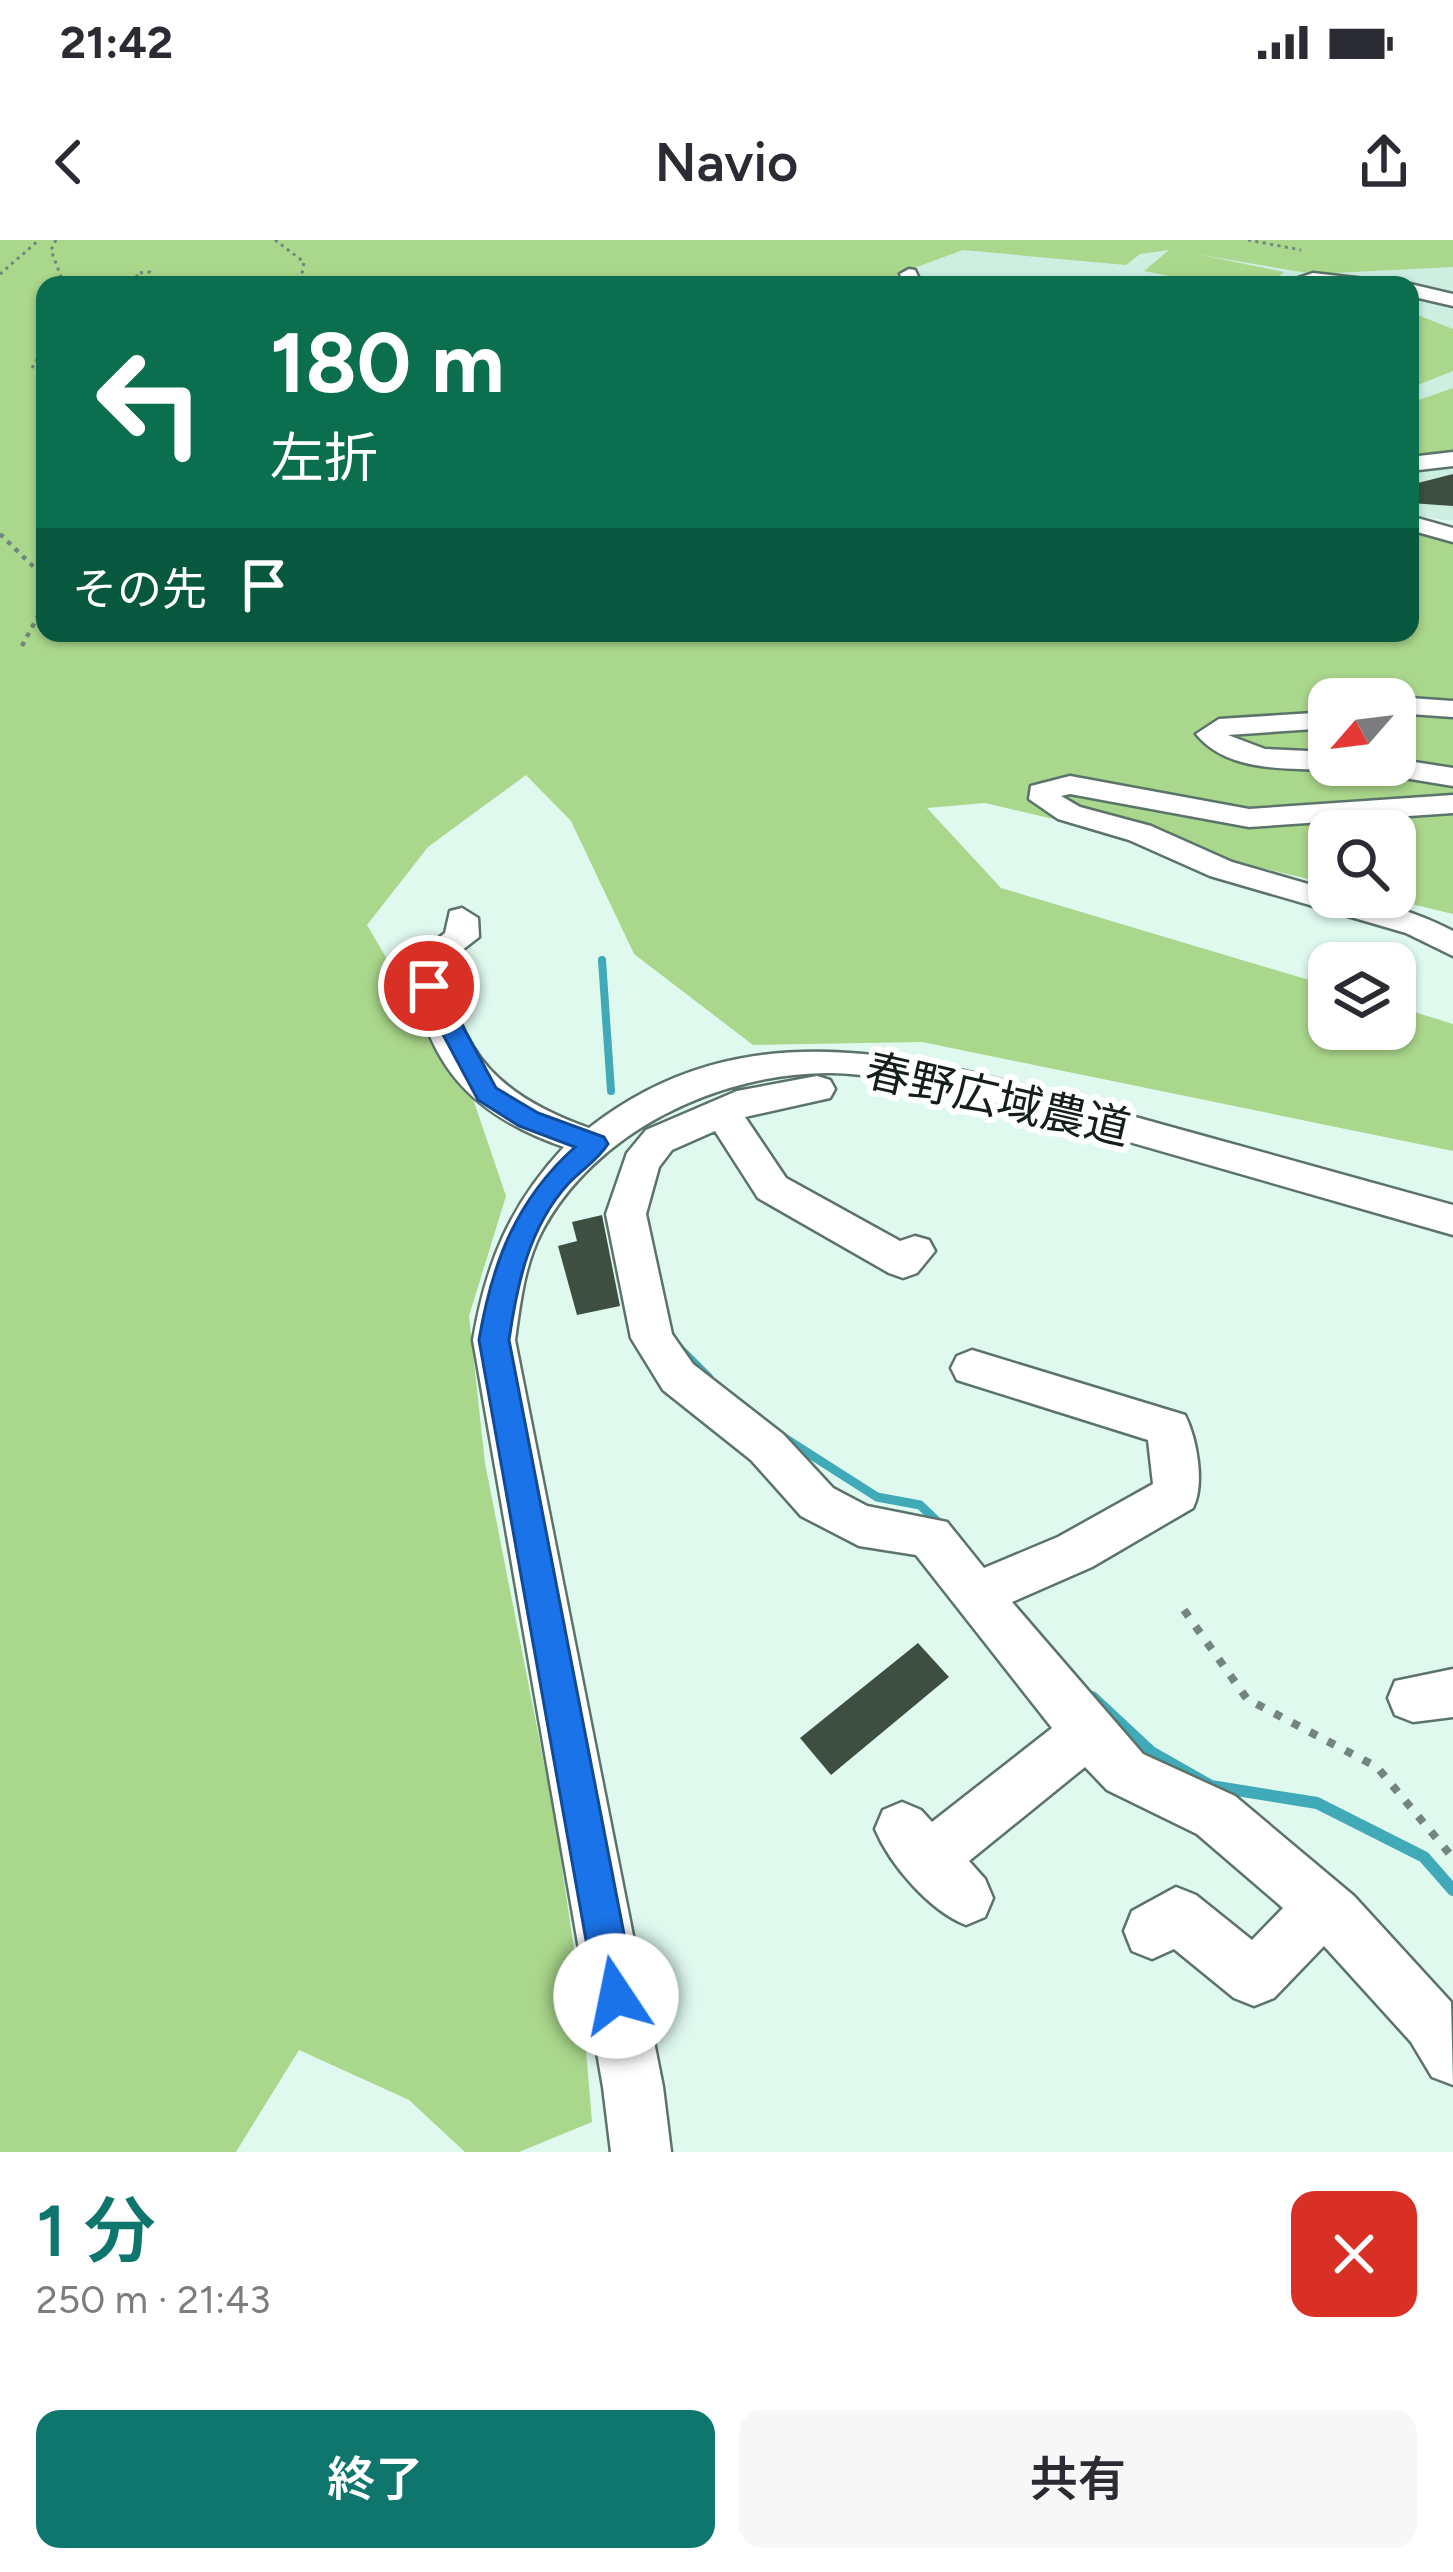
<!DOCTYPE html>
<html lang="ja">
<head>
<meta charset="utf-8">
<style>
  body { margin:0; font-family:Figtree,"Noto Sans JP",sans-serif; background:#f7f7f7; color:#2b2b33; height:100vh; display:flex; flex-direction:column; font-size:45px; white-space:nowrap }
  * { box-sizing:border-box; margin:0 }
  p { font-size:39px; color:#7c7c81 }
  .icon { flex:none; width:66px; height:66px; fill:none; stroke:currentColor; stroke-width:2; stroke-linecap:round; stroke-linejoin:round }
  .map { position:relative; height:1912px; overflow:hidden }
  .panel { display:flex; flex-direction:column; background:#fff; flex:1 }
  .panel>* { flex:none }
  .banner { position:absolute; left:36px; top:36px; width:1383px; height:366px; border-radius:24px; box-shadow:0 3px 9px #0004; background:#0b6e4f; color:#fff; overflow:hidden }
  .needle { width:78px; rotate:242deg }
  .buttons { position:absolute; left:1308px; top:438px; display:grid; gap:24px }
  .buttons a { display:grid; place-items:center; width:108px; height:108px; border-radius:24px; background:#fff; box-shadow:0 3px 9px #0004; font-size:60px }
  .pin { position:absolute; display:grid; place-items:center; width:102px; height:102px; color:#fff; margin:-51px; border:6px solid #fff; border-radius:50%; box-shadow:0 3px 12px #0007 }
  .me { position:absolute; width:132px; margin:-66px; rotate:349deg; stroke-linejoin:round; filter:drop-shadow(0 0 9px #0008) }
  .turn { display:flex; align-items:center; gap:42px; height:252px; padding:0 36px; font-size:54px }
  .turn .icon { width:156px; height:156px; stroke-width:2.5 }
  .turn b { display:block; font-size:84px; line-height:102px }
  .then { display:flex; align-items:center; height:114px; padding:0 36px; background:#0003; gap:24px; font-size:45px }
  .round { display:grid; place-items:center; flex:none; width:126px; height:126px; border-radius:24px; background:#f7f7f7 }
  .summary { display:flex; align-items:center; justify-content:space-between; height:204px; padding:0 36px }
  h1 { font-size:72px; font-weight:600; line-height:90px; color:#0f766e }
  .action { display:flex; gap:24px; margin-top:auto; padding:24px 36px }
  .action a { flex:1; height:138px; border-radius:24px; background:#0f766e; color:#fff; font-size:48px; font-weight:600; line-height:138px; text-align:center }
  .action a+a { background:#f7f7f7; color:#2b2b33 }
  .status { display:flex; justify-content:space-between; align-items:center; height:84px; padding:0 60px; background:#fff; direction:ltr }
  .status svg { height:33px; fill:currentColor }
  header { display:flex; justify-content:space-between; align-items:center; height:156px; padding:0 36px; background:#fff; font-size:54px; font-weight:600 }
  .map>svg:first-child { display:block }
  .built { fill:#ccefe2 }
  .green { fill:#a9d78b; fill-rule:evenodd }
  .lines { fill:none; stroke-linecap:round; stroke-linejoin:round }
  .stream-far2 { stroke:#41aab9; stroke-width:8 }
  .stream-far1 { stroke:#41aab9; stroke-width:9 }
  .stream { stroke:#41aab9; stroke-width:12 }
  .building { fill:#3e4f42 }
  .minor-casing { stroke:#5c736b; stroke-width:5 }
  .path-far2 { stroke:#74847e; stroke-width:3; stroke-dasharray:3 4.5; stroke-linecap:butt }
  .path-far1 { stroke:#74847e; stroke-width:4.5; stroke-dasharray:4.5 6; stroke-linecap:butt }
  .path { stroke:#74847e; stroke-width:8; stroke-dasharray:8 12; stroke-linecap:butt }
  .minor { fill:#fff; fill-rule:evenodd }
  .route { fill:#1a73e8; stroke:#114b97; stroke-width:3 }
  .labels { text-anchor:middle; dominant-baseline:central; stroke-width:12; stroke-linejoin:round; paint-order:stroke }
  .street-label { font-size:45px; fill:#151e1b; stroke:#fff }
</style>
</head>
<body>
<div class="status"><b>21:42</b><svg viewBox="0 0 49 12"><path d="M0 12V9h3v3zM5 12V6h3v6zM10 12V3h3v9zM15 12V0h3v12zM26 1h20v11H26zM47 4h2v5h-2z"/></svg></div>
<header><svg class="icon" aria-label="back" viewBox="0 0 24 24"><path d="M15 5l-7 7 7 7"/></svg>Navio<svg class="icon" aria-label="share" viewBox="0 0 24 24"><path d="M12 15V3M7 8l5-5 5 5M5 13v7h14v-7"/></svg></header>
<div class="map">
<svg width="1453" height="1912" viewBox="0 0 1453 1912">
  <rect width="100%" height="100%" fill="#dff9ef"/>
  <path class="built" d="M 960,8 L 1138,13 L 1173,8 L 1314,34 L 1453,25 L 1453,281 L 1410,275 L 1410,45 L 891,45 L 888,35 Z"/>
  <path class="green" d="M 0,0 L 1453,0 L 1453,27 L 1313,34 L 1196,14 L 1284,32 L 1269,45 L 1216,45 L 1144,31 L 1169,10 L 1140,14 L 1126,25 L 963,10 L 900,33 L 895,37 L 901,45 L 45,45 L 45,393 L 1410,393 L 1410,282 L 1453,288 L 1453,674 L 1382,657 L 1395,657 L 1395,591 L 1329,591 L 1329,644 L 985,563 L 927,568 L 1001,648 L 1329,746 L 1329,789 L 1395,789 L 1395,766 L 1453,784 L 1453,911 L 922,802 L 753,805 L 634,714 L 571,581 L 526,535 L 428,607 L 367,685 L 392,728 L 435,778 L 472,856 L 506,956 L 469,1076 L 485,1223 L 554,1574 L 582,1762 L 592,1882 L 519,1912 L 465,1912 L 409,1860 L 299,1810 L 236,1912 L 0,1912 ZM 1329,459 L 1395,459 L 1395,525 L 1329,525 Z
    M 1410,72 L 1453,89 L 1453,131 L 1410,148 Z
    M 1453,148 L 1453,214 L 1410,219 L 1410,163 Z"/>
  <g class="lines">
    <path class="stream-far2" d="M 602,720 L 611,851"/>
    <path class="stream-far1" d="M 679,1108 L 709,1138
      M 783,1197 L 877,1257 L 920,1265 L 943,1287"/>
    <path class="stream" d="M 1092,1457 L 1151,1512 L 1211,1546 L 1317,1563 L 1424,1617 L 1453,1650"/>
  </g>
  <path class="building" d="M 1453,234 L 1453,266 L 1410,263 L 1410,245 Z
    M 602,975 L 620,1066 L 577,1075 L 558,1006 L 577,1001 L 572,982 Z
    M 918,1403 L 949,1437 L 831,1535 L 800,1498 Z"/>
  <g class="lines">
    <defs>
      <path id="minor" d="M 909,29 L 915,30 L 922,45 L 904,45 L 900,34 Z
        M 1313,33 L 1374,40 L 1383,45 L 1277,45 Z
        M 1410,44 L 1453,54 L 1453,66 L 1410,56 Z
        M 1453,212 L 1453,226 L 1410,231 L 1410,217 Z
        M 1410,276 L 1453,288 L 1453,302 L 1410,290 Z
        M 1395,457 L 1453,461 L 1453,477 L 1395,473 L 1395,459 L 1386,459 Z
        M 1329,472 L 1329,488 L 1228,495 L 1265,509 L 1329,512 L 1329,525 L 1341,525 L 1329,530 C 1284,528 1227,532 1196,494 L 1219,479 Z
        M 1395,519 L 1453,528 L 1453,546 L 1380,534 L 1365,525 L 1395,525 Z
        M 1070,536 L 1249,569 L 1453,555 L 1453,573 L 1249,587 L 1070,554 L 1061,556 L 1080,567 L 1151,586 L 1232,622 L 1329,650 L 1329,657 C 1371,657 1416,672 1453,691 L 1453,716 L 1406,693 L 1210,636 L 1129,600 L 1058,579 L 1029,559 L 1031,546 Z
        M 462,668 L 478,678 L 479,697 L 444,724 C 459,817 504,858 589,888 C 758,756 946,825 1128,875 C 1237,905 1345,935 1453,965 L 1453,995 L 959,853 C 918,843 875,834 832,833 C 720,832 594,891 541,993 C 524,1026 520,1065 515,1100 L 663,1847 L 671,1912 L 611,1912 L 603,1847 L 473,1100 C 486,1023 510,965 564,907 C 469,874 424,823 410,720 L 445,693 L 450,671 Z
        M 817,836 L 830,840 L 835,849 L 830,858 L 745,877 L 786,938 L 900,1001 L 915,996 L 929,1000 L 935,1011 L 917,1033 L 903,1038 L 889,1033 L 758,958 L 715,891 L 672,910 L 659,927 L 646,974 L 672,1094 L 693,1124 L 783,1194 L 833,1248 L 867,1266 L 947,1282 L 984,1328 L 1058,1297 L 1153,1244 L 1148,1200 L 957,1140 L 951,1128 L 957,1116 L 972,1110 L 1185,1175 C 1197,1199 1205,1244 1193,1268 L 1092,1327 L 1012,1362 L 1143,1514 L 1235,1556 L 1354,1656 L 1451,1762 L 1453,1845 L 1432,1837 L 1411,1802 L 1324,1706 L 1274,1758 L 1254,1766 L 1234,1758 L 1174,1709 L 1152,1719 L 1132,1711 L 1124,1691 L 1132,1671 L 1176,1647 L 1196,1655 L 1252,1700 L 1283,1668 L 1197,1594 L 1107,1550 L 1085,1527 L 969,1621 L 985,1639 L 993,1658 L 985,1677 L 966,1685 C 930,1671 890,1625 875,1589 L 883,1570 L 902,1562 L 921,1570 L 932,1582 L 1052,1488 L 916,1315 L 859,1306 L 801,1276 L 751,1220 L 663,1150 L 631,1098 L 606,974 L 627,913 L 646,890 L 737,851 Z
        M 1453,1429 L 1453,1477 L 1413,1482 L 1395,1475 L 1388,1458 L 1395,1441 Z"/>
    </defs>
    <use href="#minor" class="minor-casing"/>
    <path class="path-far2" d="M 56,0 L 51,10 L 64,45
      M 275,0 L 304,22 L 300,45
      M 1248,0 L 1301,10
      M 0,34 L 39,0
      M 137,45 L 137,33 L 150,32 L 151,45
      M 45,106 L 32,128 L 45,129"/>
    <path class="path-far1" d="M 0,294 L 45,338
      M 22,406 L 45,363"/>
    <path class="path" d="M 1184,1370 L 1247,1459 L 1377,1527 L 1453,1618"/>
    <use href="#minor" class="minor"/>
  </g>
  <path class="route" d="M 429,738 L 441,746 L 496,848 L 538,873 L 604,897 L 608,904 C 598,920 581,930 568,944 C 529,987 517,1044 509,1100 L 636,1756 L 630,1770 L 616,1776 L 602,1770 L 596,1756 L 479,1100 C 492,1023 516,960 575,907 L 519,886 L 478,860 L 417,746 Z"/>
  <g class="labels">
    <g class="street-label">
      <text transform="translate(998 859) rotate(13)">春野広域農道</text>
    </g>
  </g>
</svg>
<div class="buttons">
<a><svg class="needle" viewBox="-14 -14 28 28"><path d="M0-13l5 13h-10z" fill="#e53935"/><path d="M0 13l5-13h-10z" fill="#7c7c81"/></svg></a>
<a><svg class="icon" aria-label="search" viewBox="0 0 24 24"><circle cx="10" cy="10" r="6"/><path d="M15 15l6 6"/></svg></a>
<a><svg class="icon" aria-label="layers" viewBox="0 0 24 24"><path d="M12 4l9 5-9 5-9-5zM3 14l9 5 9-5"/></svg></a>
</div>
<div class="pin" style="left:429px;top:746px;background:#d93025"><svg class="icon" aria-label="arrive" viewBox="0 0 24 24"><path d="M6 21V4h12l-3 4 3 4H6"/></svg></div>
<svg class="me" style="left:616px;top:1756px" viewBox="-20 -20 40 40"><circle r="19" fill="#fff"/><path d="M0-13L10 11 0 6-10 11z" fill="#1a73e8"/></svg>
<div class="banner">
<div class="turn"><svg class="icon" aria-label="left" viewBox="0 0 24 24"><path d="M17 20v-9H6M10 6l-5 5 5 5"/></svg><div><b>180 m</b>左折</div></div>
<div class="then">その先<svg class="icon" aria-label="arrive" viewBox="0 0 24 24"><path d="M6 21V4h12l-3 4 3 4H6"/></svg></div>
</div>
</div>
<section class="panel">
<div class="summary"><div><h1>1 分</h1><p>250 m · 21:43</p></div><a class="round" style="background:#d93025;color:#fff"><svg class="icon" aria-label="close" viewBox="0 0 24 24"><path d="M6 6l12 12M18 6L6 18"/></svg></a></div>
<div class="action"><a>終了</a><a>共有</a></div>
</section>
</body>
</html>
